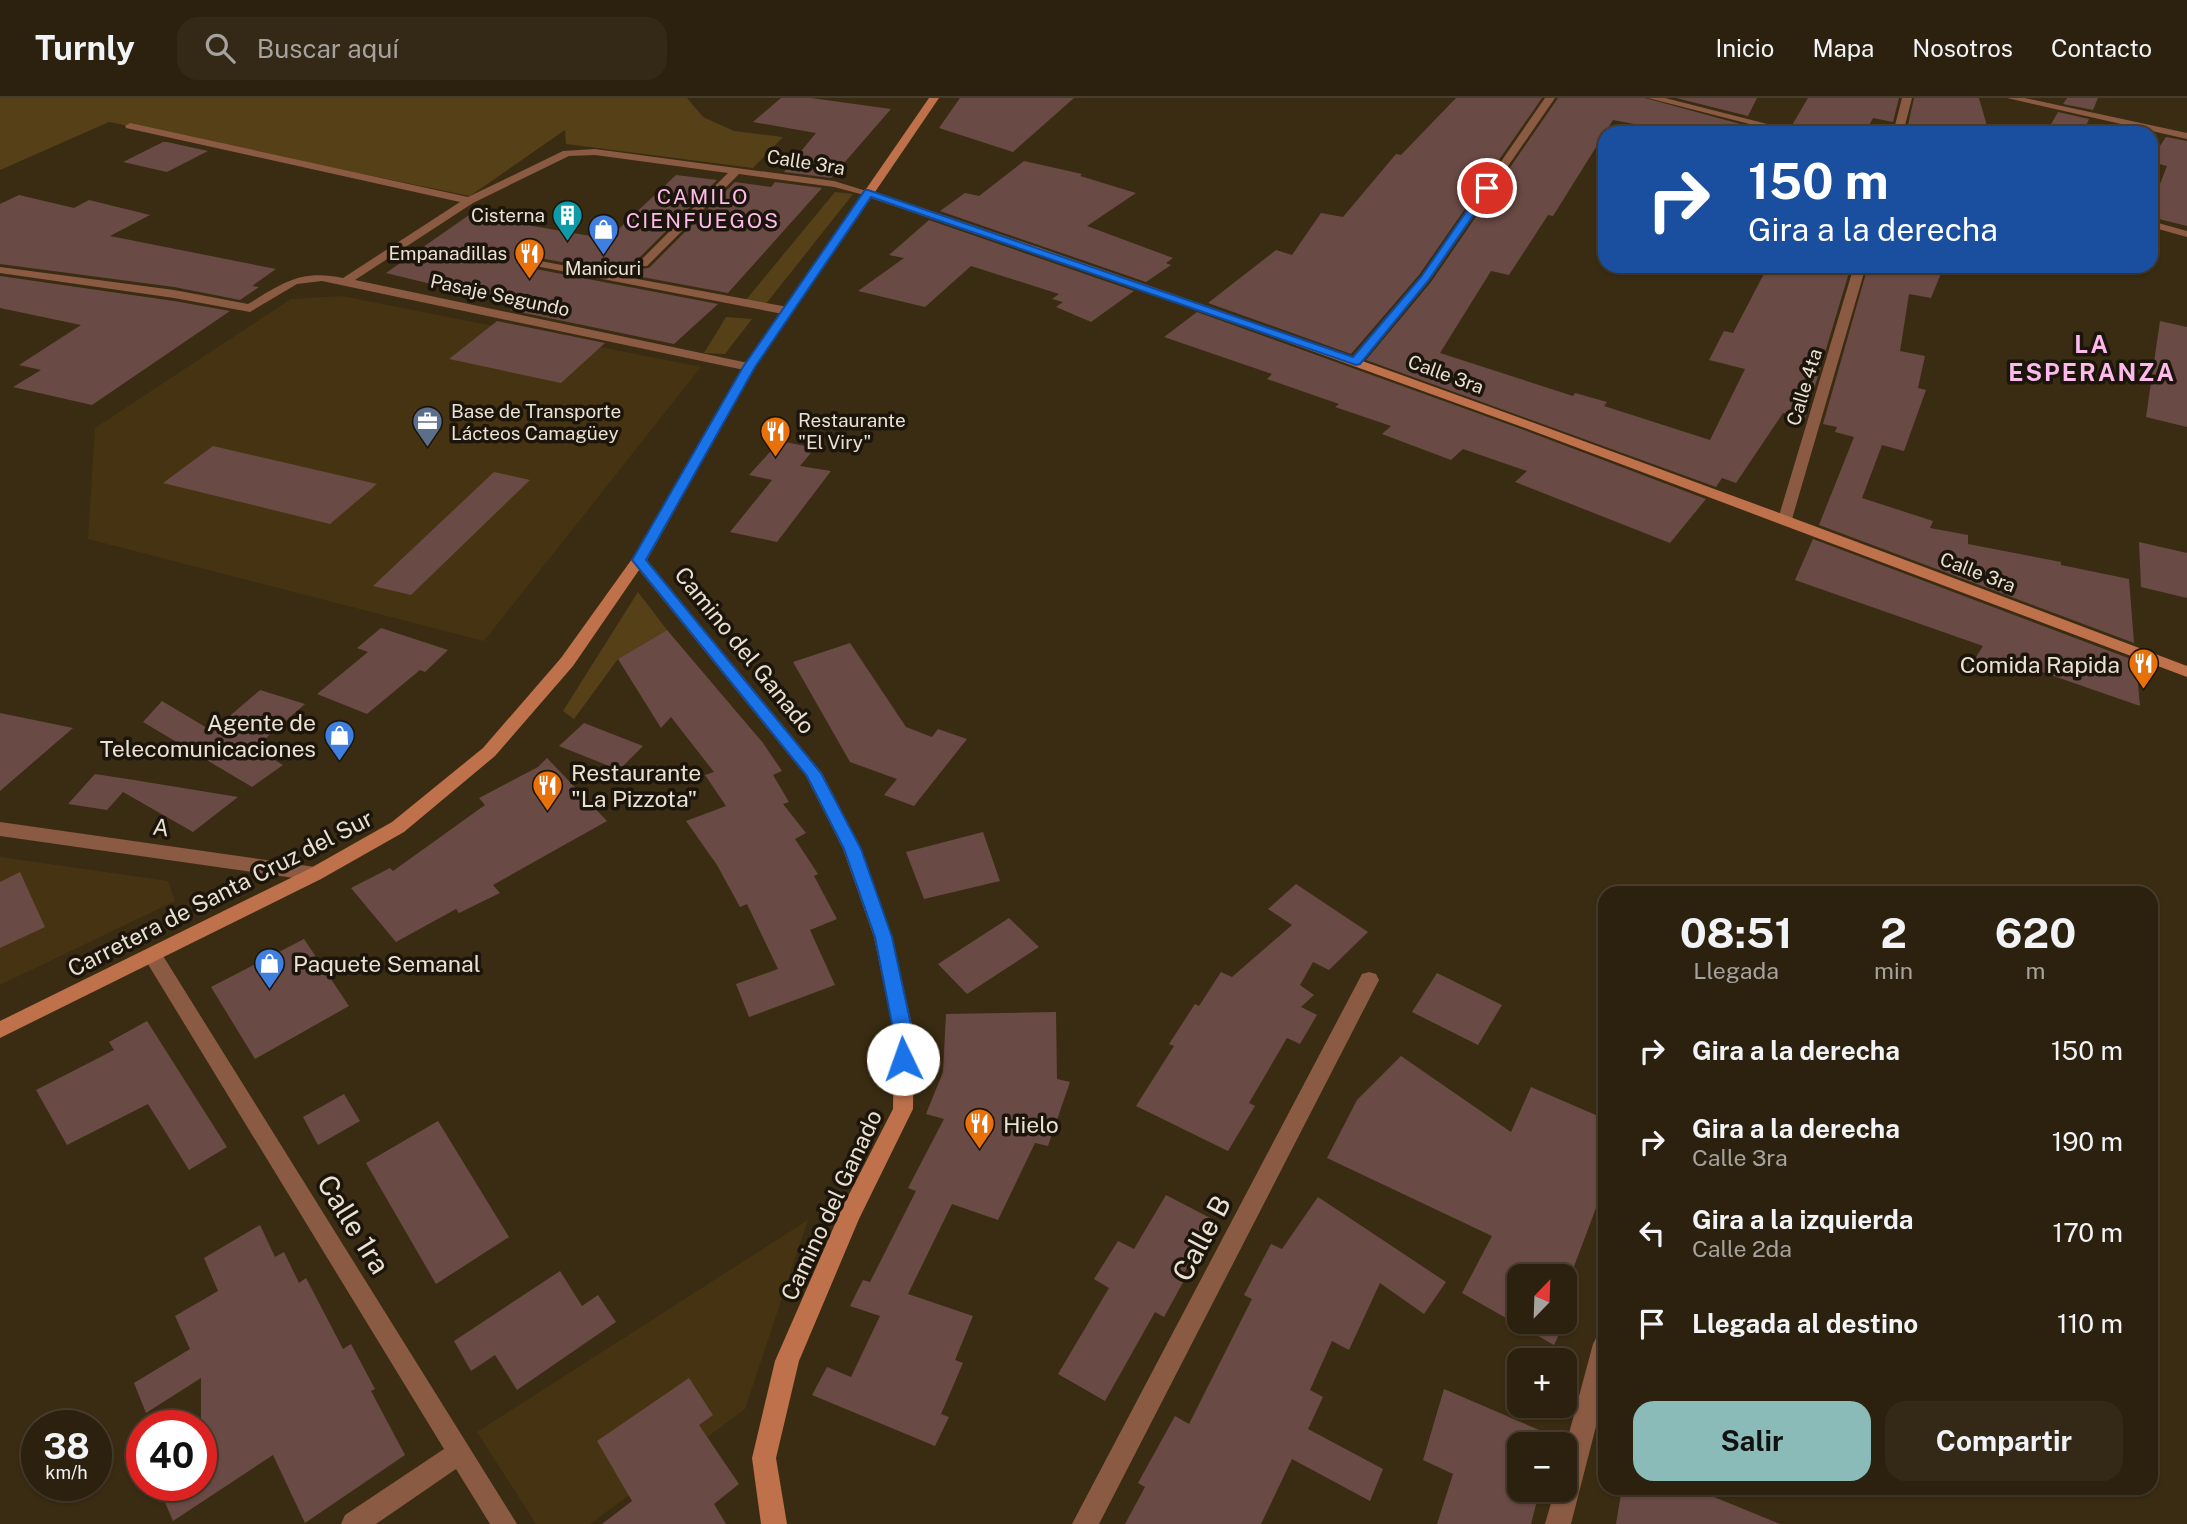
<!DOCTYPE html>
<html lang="es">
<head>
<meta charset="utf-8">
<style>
  body { margin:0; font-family:"Public Sans",sans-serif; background:#342917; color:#f1f3f6; height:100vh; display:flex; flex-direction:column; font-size:26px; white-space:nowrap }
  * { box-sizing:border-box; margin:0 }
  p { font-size:23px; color:#a6a39e }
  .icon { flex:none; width:38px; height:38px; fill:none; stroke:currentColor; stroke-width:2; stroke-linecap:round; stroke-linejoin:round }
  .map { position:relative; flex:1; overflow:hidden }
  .drawer { position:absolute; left:1598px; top:788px; width:560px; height:609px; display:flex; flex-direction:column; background:#2c210e; border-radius:21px; box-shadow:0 2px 5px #0004,0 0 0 2px #483e2e }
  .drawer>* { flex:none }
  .banner { position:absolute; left:1598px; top:28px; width:560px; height:147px; border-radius:21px; box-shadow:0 2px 5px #0004,0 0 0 2px #483e2e; background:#1a4fa0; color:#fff; overflow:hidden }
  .needle { width:46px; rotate:23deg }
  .buttons { position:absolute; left:1507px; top:1166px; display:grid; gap:14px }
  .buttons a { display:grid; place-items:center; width:70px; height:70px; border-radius:14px; background:#2c210e; box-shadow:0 2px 5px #0004,0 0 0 2px #483e2e; font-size:35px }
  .speed { position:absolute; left:21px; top:1312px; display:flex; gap:14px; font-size:35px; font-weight:700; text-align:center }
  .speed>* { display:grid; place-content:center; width:91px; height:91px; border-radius:50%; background:#2c210e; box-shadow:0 2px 5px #0004,0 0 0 2px #483e2e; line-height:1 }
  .speed small { font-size:18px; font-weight:400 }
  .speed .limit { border:10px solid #d22; background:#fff; color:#111 }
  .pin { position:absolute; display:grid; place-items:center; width:60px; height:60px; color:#fff; margin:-30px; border:4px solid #fff; border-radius:50%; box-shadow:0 2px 7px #0007 }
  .me { position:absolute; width:77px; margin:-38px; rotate:357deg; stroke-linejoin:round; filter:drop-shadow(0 0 5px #0008) }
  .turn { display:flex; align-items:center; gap:24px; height:147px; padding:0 35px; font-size:32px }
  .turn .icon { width:91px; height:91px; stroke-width:2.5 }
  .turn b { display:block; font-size:49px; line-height:60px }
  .eta { display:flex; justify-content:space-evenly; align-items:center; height:119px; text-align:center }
  .eta b { font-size:42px; font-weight:700; line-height:49px }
  .primary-button { display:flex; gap:14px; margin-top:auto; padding:14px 35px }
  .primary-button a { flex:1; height:80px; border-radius:21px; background:#8bbbb9; color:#111; font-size:28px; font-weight:700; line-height:80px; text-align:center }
  .primary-button a+a { background:#342917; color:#f1f3f6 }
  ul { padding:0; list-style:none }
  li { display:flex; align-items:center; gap:21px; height:91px; padding:0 35px }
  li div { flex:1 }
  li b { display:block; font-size:26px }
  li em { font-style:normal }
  header { display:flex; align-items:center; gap:42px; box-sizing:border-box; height:98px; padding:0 35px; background:#2c210e; border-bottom:2px solid #483e2e }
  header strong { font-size:33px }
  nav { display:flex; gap:38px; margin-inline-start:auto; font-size:24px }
  .search { width:490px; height:63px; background:#342917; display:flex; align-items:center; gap:18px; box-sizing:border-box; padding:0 24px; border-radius:21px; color:#a6a39e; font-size:26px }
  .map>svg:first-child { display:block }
  .built { fill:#463312 }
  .green { fill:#564018 }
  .building { fill:#6a4a44 }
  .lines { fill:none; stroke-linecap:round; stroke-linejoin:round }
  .street { fill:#8b5a42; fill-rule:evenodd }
  .secondary { fill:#be714a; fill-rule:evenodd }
  .route { fill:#1a73e8; stroke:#114b97; stroke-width:2 }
  .labels { text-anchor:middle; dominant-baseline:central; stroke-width:7; stroke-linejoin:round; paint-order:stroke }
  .far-street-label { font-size:19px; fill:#ebe1d2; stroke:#1c150b }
  .far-poi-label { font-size:19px; fill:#ebe1d2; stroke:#1c150b; text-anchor:end }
  .far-neighbourhood-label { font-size:21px; letter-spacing:2px; fill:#fdbaeb; stroke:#1c150b }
  .street-label { font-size:23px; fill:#ebe1d2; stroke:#1c150b }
  .poi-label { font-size:23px; fill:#ebe1d2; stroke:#1c150b; text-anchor:start }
  .far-district-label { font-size:24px; font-weight:bold; letter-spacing:2px; fill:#fdbaeb; stroke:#1c150b }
  .near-street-label { font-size:28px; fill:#ebe1d2; stroke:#1c150b }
</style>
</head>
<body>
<header>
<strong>Turnly</strong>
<div class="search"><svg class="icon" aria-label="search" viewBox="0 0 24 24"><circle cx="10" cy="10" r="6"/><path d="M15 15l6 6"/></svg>Buscar aquí</div>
<nav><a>Inicio</a><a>Mapa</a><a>Nosotros</a><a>Contacto</a></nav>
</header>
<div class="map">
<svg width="2187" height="1426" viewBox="0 0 2187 1426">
  <rect width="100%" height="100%" fill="#3a2c12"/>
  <path class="built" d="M 342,198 L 701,269 L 484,543 L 88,441 L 95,330 L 291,201 Z
    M 0,759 L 168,783 L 175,803 L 0,887 Z
    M 808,1122 L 745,1311 L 590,1426 L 536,1426 L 477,1334 Z"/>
  <path class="green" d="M 0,0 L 687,0 L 703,19 L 734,33 L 783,39 L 753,70 L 566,46 L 565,32 L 470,98 L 109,24 L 0,72 Z
    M 835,94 L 853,96 L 765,207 L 745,203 Z
    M 726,219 L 752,221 L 725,256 L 704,255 Z
    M 638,494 L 667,532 L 618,561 L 574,621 L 563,613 Z"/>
  <path class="building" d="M 781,0 L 811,0 L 891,11 L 831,80 L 784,74 L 816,35 L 753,24 Z
    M 960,0 L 1074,0 L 1013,54 L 939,30 Z
    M 1456,0 L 1542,0 L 1419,177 L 1351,256 L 1208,205 L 1276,152 L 1292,157 L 1321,115 L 1343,119 L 1396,56 L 1401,57 Z
    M 1558,0 L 1645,0 L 1744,27 L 1740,35 L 1681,35 L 1613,22 L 1553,118 L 1548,117 L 1509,177 L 1491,173 L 1440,255 L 1573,298 L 1575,295 L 1607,304 L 1604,308 L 1710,342 L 1745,271 L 1709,262 L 1724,233 L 1733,235 L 1768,168 L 1851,168 L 1805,321 L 1783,315 L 1736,385 L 1722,380 L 1716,389 L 1366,262 L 1431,184 Z
    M 1676,0 L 1757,0 L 1748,18 Z
    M 1808,0 L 1899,0 L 1893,24 L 1873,20 L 1865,35 L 1818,35 L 1791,29 Z
    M 1914,0 L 1979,0 L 1989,35 L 1925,35 L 1925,31 L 1908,27 Z
    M 2067,0 L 2098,0 L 2093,12 L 2063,6 Z
    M 2058,14 L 2089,21 L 2083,35 L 2046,35 Z
    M 2166,39 L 2187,43 L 2187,128 L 2151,119 L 2151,109 L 2167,68 L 2151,64 L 2151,61 Z
    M 163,44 L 167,44 L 208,53 L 167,74 L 123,64 Z
    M 1024,63 L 1082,76 L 1080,78 L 1136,95 L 1087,128 L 1173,160 L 1166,165 L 1171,167 L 1146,184 L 940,113 L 965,95 L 979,98 Z
    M 676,77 L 717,82 L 637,162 L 639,171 L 649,170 L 735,84 L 771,89 L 775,84 L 822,90 L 728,195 L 524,157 L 517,161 L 520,168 L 718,206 L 674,246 L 510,212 L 517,207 L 386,175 L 469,117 L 608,141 Z
    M 19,97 L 74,110 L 89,102 L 150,117 L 110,138 L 276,171 L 252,188 L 259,189 L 240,202 L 174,189 L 0,166 L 0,106 Z
    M 929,122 L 1134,193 L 1091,224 L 1056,209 L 1063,204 L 1052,201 L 1059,196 L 971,168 L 925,209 L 858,193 L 904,160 L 889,157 Z
    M 1868,168 L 1944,168 L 1931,200 L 1909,196 L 1900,253 L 1925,258 L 1918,290 L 1926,292 L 1904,353 L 1882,347 L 1862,400 L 1933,423 L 1930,430 L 1968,437 L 1968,446 L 2061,464 L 2061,467 L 2129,481 L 2134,545 L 1819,427 L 1854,339 L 1835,334 L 1837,329 L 1823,326 Z
    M 0,178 L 174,203 L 230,213 L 92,307 L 13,289 L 41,272 L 19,267 L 81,227 L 0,210 Z
    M 1197,214 L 1524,332 L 1706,401 L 1670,445 L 1515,384 L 1527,373 L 1463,351 L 1451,362 L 1382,336 L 1391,328 L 1335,309 L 1339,306 L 1267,281 L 1272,276 L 1164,239 Z
    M 497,223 L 605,245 L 561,285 L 449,261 Z
    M 2160,223 L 2187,229 L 2187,329 L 2146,319 Z
    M 780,343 L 815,350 L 800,368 L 831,373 L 777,444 L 730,434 L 772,382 L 749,377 Z
    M 213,348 L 377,386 L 330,426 L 163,385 Z
    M 494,374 L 530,382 L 411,497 L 373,488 Z
    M 1813,441 L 2136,563 L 2140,608 L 2019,566 L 2014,577 L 1975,561 L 1983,548 L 1795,482 Z
    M 2139,444 L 2187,455 L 2187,500 L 2141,489 Z
    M 381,530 L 448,552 L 425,574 L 420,572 L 367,616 L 317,596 L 368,554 L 357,550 Z
    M 667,532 L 763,645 L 782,673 L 773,677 L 789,704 L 783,706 L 806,735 L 795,741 L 818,776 L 814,778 L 837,821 L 810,832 L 835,887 L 749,919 L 736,886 L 778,871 L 747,806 L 740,809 L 717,767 L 686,723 L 726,708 L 705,677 L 714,674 L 671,619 L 661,630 L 618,561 Z
    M 850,545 L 906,629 L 932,639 L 938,631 L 967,641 L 914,708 L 884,697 L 897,681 L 850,664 L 793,564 Z
    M 260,592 L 305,606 L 255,650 L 283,667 L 252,689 L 143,624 L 162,603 L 212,633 Z
    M 0,615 L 73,630 L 0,693 Z
    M 584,625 L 643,648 L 619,672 L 559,648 Z
    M 547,660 L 607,723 L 493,787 L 500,795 L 459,815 L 456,811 L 396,844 L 351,790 L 390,770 L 393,773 L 485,707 L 479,700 L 538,669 Z
    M 95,676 L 134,682 L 238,699 L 193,734 L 123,694 L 107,712 L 68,706 Z
    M 983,734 L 1000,783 L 924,801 L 906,754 Z
    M 20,774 L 45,829 L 0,850 L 0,784 Z
    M 1296,786 L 1368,834 L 1329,872 L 1313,864 L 1300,887 L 1314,897 L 1301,909 L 1317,917 L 1300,946 L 1287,940 L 1249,1005 L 1255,1008 L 1228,1053 L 1136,1008 L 1174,948 L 1169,946 L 1195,906 L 1199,908 L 1221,874 L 1232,879 L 1292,827 L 1268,811 Z
    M 1009,820 L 1039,849 L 967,896 L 938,866 Z
    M 304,841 L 349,908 L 255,961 L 211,889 Z
    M 1437,875 L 1502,907 L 1478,947 L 1412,914 Z
    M 1056,914 L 1057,981 L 1070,984 L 1048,1048 L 1035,1045 L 998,1122 L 952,1106 L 908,1196 L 973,1218 L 955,1262 L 963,1265 L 941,1316 L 949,1319 L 935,1348 L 812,1297 L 827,1269 L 851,1279 L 880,1218 L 850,1208 L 863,1182 L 870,1184 L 916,1093 L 908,1090 L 944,1021 L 926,1016 L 943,974 L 946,916 Z
    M 147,923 L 227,1049 L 189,1072 L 148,1006 L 67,1047 L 36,992 L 114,952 L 109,944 Z
    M 1401,958 L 1511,1034 L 1531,989 L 1605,1021 L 1605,1114 L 1596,1110 L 1564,1195 L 1564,1178 L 1519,1178 L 1519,1223 L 1564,1223 L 1564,1197 L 1575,1203 L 1554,1247 L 1462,1195 L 1492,1138 L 1327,1060 L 1357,1002 Z
    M 344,996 L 360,1023 L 318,1047 L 303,1019 Z
    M 438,1023 L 509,1139 L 436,1186 L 366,1065 Z
    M 1166,1097 L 1214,1122 L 1183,1177 L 1186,1179 L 1164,1219 L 1155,1214 L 1105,1303 L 1058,1276 L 1109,1190 L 1094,1181 L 1118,1143 L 1134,1151 Z
    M 1318,1099 L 1446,1184 L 1424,1216 L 1380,1185 L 1349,1252 L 1332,1243 L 1310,1292 L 1323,1299 L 1308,1331 L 1383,1371 L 1370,1403 L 1292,1361 L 1261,1426 L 1125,1426 L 1145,1389 L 1138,1385 L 1175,1318 L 1189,1326 L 1252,1201 L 1244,1197 L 1271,1146 L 1282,1151 Z
    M 260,1127 L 275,1159 L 284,1154 L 299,1185 L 306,1180 L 343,1251 L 351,1246 L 375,1291 L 371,1293 L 405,1357 L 305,1425 L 273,1357 L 173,1423 L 158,1388 L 201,1388 L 201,1280 L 146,1315 L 134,1285 L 190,1251 L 175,1218 L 218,1193 L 204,1160 Z
    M 560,1173 L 582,1208 L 598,1197 L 616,1224 L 517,1292 L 495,1257 L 471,1273 L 454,1243 Z
    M 689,1280 L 713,1317 L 699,1327 L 739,1386 L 714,1406 L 726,1426 L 602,1426 L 632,1403 L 597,1343 Z
    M 1444,1291 L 1553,1338 L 1551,1346 L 1519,1346 L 1519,1391 L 1540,1391 L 1531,1426 L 1437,1426 L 1453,1376 L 1423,1362 Z
    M 1622,1390 L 1692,1390 L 1780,1426 L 1616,1426 Z"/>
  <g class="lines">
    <path class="street" d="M 1545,0 L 1555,0 L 1429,183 L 1359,266 L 1351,266 L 1351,260 L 1421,179 Z
      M 1648,0 L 1665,0 L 1803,35 L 1785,35 Z
      M 1902,0 L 1912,0 L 1903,35 L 1893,35 Z
      M 2007,0 L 2025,0 L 2187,35 L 2187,41 Z
      M 130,25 L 468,99 L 563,53 L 595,51 L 834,83 L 873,95 L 868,98 L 834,89 L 739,76 L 647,168 L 639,168 L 639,164 L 728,75 L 595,57 L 569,58 L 473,105 L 355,182 L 753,266 L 753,272 L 749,273 L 322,183 L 297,186 L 250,214 L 174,200 L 0,175 L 0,169 L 174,192 L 248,206 C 283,185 301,171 343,180 L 460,104 L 126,30 L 125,28 Z
      M 2151,123 L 2187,133 L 2187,139 L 2151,129 Z
      M 524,160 L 788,209 L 794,213 L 788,217 L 520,165 L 520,161 Z
      M 1854,168 L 1866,168 L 1792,421 L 1790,424 L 1780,424 L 1778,421 Z
      M 0,724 L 315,769 L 321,771 L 324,776 L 321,781 L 315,783 L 0,738 Z
      M 153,850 L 160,853 L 517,1426 L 490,1426 L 456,1371 L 376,1426 L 341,1426 L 345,1417 L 444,1351 L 146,863 L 143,858 L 146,853 Z
      M 1369,874 L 1376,876 L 1379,882 L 1099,1426 L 1072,1426 L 1362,876 Z
      M 1605,1235 L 1605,1293 L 1571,1426 L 1545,1426 L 1555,1391 L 1564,1391 L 1564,1354 L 1593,1246 L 1597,1238 Z"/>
    <path class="secondary" d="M 929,0 L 939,0 L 875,94 C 1316,242 1752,403 2187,568 L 2187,579 L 1525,330 L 1196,211 L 871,100 L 755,269 L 647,462 L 822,675 L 861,751 L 892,839 L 914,936 L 913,1011 L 859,1121 L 799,1263 L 776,1360 L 787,1426 L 761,1426 L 752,1360 L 775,1263 L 842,1110 L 893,1011 L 894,936 L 874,839 L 843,751 L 806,678 L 639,472 L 573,568 L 495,658 L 404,734 L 321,781 L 0,940 L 0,923 L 309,771 L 392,724 L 483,650 L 561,560 L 632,461 L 743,269 Z"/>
  </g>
  <path class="route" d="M 1484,88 L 1492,90 L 1428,183 L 1360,266 L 1356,267 L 871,99 L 755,269 L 646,462 L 821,675 L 861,751 L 892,839 L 913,936 L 913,961 L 910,967 L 903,969 L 897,967 L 894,961 L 894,936 L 875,839 L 844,751 L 807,678 L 632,462 L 743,269 L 865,92 L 868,92 L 1353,259 L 1421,179 Z"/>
  <defs>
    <symbol id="building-pin" viewBox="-11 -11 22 30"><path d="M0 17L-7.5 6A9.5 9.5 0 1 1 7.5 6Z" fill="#0f9aa8" stroke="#1c150b"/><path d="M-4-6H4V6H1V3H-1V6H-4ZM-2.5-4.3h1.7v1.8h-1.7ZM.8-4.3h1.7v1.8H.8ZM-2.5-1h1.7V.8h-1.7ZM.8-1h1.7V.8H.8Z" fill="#fff"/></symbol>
    <symbol id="shop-pin" viewBox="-11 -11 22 30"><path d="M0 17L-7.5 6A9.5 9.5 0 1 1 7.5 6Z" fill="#3f7fe0" stroke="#1c150b"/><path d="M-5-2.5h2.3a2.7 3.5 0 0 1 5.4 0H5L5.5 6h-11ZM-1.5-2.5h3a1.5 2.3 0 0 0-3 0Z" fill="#fff"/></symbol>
    <symbol id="restaurant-pin" viewBox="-11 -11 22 30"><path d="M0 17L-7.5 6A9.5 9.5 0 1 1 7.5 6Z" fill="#e8710a" stroke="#1c150b"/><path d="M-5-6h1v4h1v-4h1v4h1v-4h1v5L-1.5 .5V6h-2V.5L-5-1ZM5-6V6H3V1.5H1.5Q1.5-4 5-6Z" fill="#fff"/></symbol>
    <symbol id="office-pin" viewBox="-11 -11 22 30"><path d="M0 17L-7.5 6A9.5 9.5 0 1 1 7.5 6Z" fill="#5c6f8a" stroke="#1c150b"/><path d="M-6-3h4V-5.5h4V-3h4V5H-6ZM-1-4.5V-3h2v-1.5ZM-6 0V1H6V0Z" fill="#fff"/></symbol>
  </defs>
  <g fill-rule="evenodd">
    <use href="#building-pin" x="550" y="100" width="35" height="47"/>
    <use href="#shop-pin" x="586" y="114" width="35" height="47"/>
    <use href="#restaurant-pin" x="512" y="138" width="35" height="47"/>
    <use href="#office-pin" x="410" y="306" width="35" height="47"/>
    <use href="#restaurant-pin" x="758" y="316" width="35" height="47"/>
    <use href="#restaurant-pin" x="2126" y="548" width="35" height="47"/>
    <use href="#shop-pin" x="322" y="620" width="35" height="47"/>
    <use href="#restaurant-pin" x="530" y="670" width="35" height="47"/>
    <use href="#shop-pin" x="252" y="848" width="35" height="47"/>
    <use href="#restaurant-pin" x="962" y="1008" width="35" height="47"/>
  </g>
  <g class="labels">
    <g class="far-street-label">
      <text transform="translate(806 64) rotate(9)">Calle 3ra</text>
      <text transform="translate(500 197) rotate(12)">Pasaje Segundo</text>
      <text transform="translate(1446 276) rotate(20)">Calle 3ra</text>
      <text transform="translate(1804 289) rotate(-73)">Calle 4ta</text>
      <text transform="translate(1978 474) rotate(21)">Calle 3ra</text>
    </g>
    <g class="far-poi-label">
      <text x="545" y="117">Cisterna</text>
      <text x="507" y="155">Empanadillas</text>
      <text x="603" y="170" text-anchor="middle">Manicuri</text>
      <text x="451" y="313" text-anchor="start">Base de Transporte<tspan x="451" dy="22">Lácteos Camagüey</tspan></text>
      <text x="798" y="322" text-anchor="start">Restaurante<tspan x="798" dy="22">"El Viry"</tspan></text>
    </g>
    <g class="far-neighbourhood-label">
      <text x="703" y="98">CAMILO<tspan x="703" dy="24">CIENFUEGOS</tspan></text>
    </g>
    <g class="street-label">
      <text transform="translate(745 552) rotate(51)">Camino del Ganado</text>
      <text transform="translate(161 729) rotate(8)">A</text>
      <text transform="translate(220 795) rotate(-27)">Carretera de Santa Cruz del Sur</text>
      <text transform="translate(831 1107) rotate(-65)">Camino del Ganado</text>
    </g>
    <g class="poi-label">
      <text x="2120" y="566" text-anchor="end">Comida Rapida</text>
      <text x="316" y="624" text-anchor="end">Agente de<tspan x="316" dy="26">Telecomunicaciones</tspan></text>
      <text x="571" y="674">Restaurante<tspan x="571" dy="26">"La Pizzota"</tspan></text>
      <text x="293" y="865">Paquete Semanal</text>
      <text x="1003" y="1026">Hielo</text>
    </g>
    <g class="far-district-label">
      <text x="2092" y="246">LA<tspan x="2092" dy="28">ESPERANZA</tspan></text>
    </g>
    <g class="near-street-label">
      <text transform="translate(354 1126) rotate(58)">Calle 1ra</text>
      <text transform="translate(1201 1140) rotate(-62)">Calle B</text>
    </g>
  </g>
</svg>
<div class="buttons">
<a><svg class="needle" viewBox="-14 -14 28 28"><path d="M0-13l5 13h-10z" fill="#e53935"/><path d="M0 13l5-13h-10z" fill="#a6a39e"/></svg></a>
<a>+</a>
<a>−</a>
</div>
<div class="speed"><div>38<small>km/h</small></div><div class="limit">40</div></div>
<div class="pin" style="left:1487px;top:90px;background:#d93025"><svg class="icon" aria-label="arrive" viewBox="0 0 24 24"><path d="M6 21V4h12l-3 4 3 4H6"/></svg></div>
<svg class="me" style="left:903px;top:961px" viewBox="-20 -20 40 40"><circle r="19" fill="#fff"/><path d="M0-13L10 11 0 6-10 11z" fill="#1a73e8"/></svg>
<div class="banner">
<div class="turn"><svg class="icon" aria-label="right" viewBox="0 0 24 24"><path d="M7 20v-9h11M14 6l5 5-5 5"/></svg><div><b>150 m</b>Gira a la derecha</div></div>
</div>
<section class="drawer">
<div class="eta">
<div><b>08:51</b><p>Llegada</p></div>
<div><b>2</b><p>min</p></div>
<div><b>620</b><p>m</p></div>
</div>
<ul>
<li><svg class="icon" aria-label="right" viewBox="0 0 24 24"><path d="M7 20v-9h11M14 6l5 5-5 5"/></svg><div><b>Gira a la derecha</b></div><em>150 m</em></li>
<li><svg class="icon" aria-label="right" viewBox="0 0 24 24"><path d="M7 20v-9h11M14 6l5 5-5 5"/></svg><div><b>Gira a la derecha</b><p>Calle 3ra</p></div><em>190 m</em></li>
<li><svg class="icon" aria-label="left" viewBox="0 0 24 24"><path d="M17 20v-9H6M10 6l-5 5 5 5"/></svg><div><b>Gira a la izquierda</b><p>Calle 2da</p></div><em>170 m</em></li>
<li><svg class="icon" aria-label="arrive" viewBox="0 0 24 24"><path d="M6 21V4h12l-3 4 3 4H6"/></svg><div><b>Llegada al destino</b></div><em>110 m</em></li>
</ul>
<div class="primary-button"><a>Salir</a><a>Compartir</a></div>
</section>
</div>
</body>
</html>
